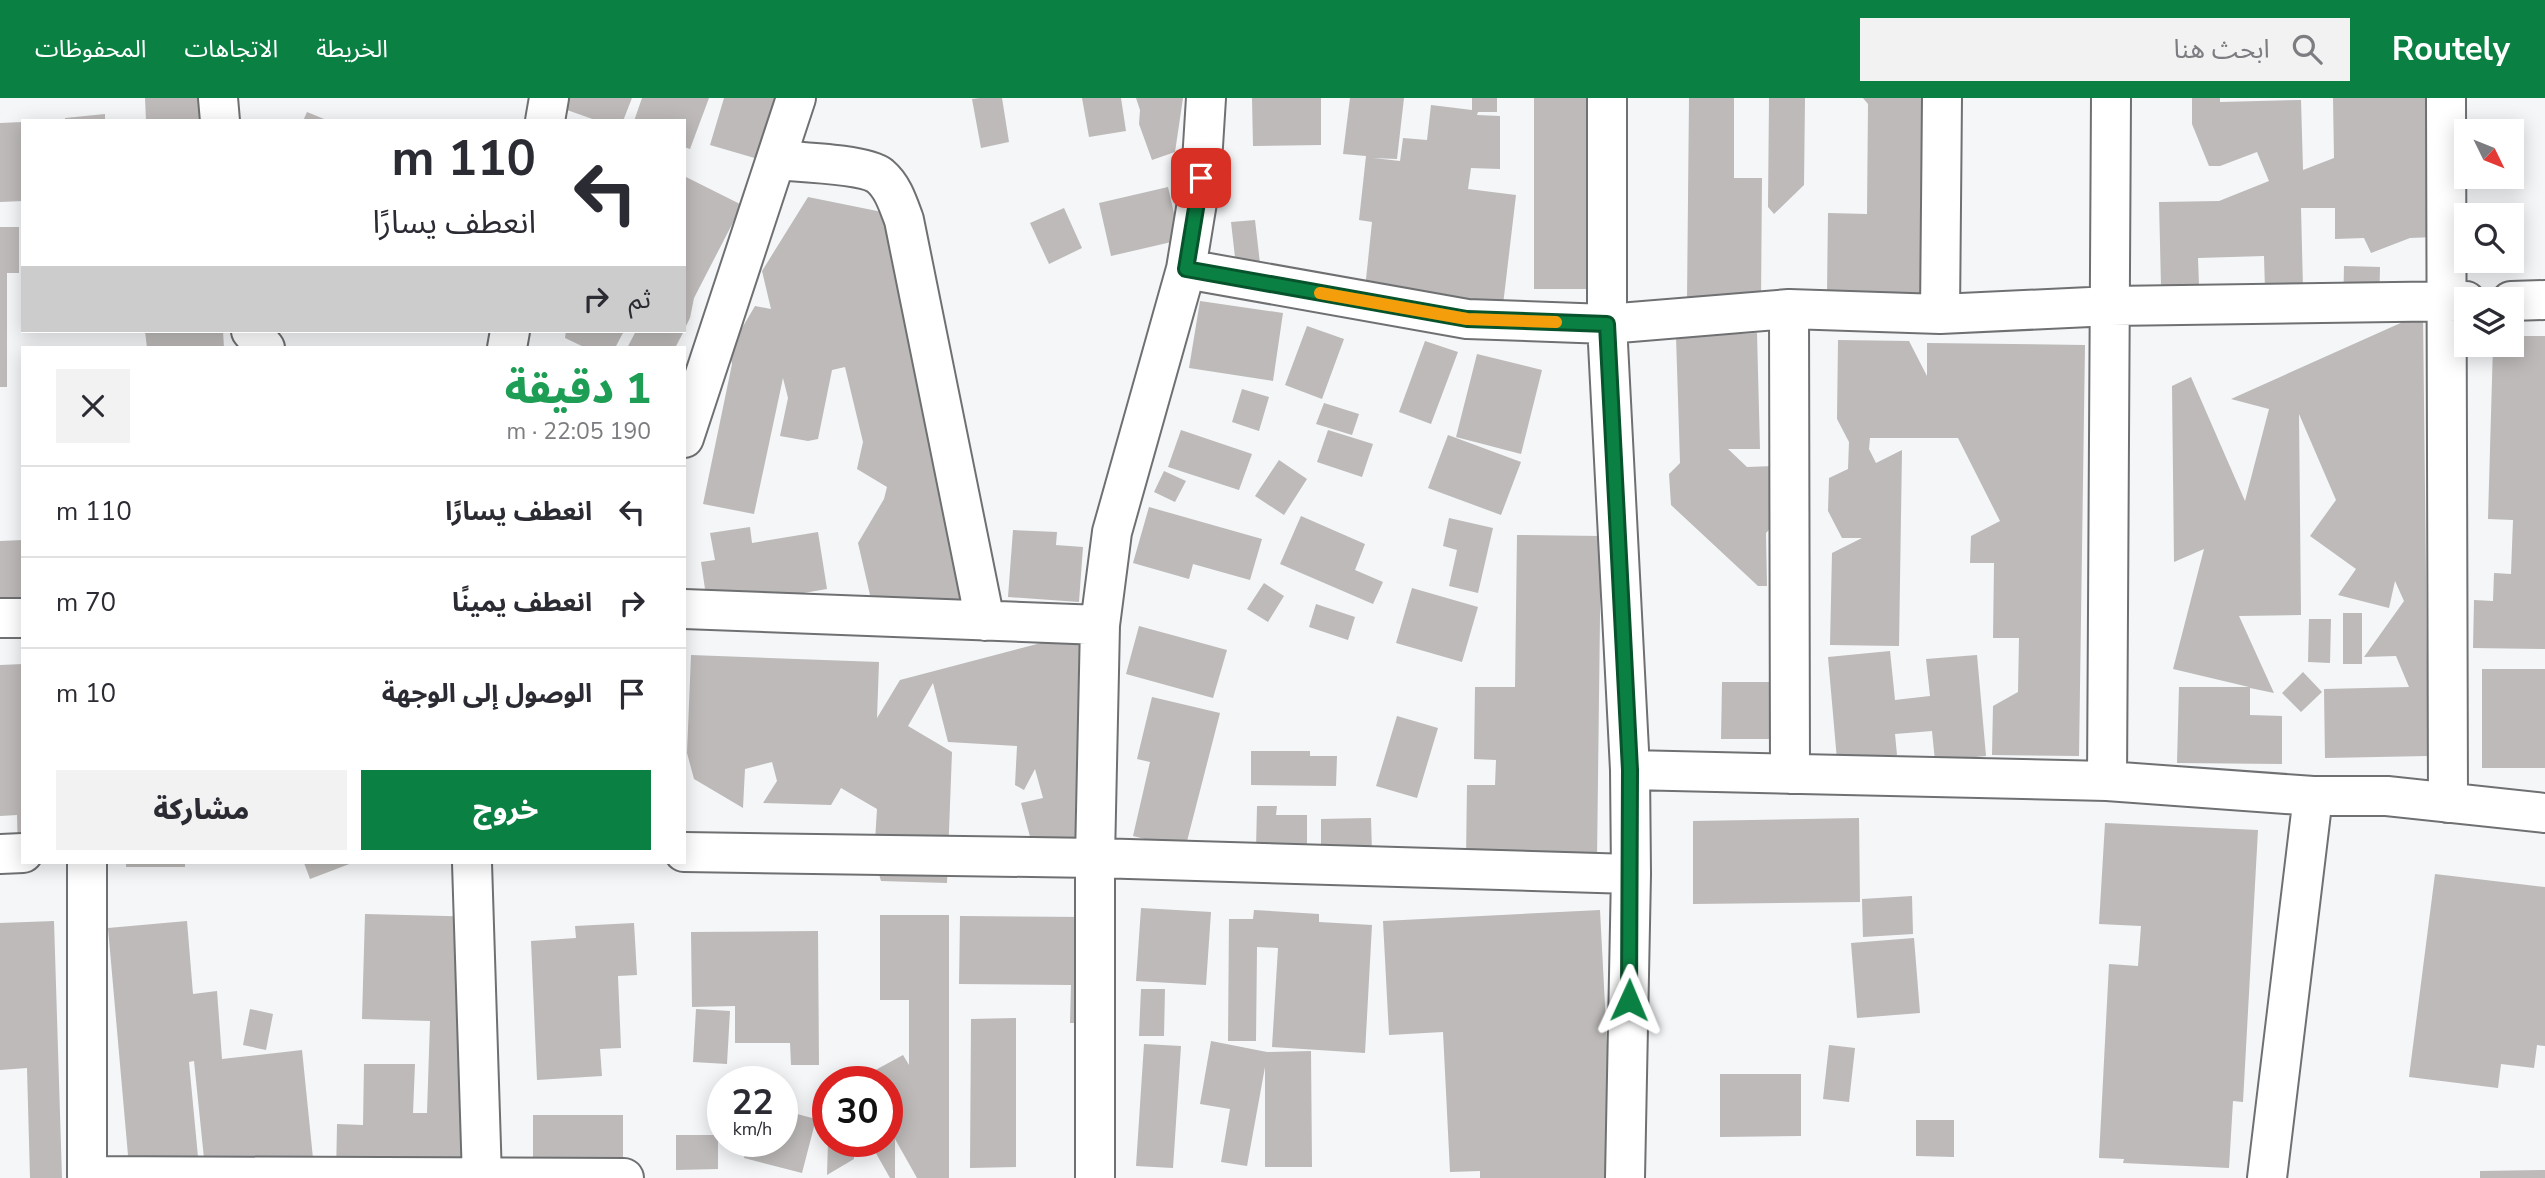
<!DOCTYPE html>
<html lang="ar">
<head>
<meta charset="utf-8">
<style>
  body { margin:0; font-family:"Nunito Sans","Noto Sans Arabic",sans-serif; background:#f2f2f3; color:#2b2b33; direction:rtl; height:100vh; display:flex; flex-direction:column; font-size:26px; white-space:nowrap }
  * { box-sizing:border-box; margin:0 }
  p { font-size:23px; color:#7c7c81 }
  .icon { flex:none; width:38px; height:38px; fill:none; stroke:currentColor; stroke-width:2; stroke-linecap:round; stroke-linejoin:round }
  .map { position:relative; flex:1; overflow:hidden; direction:ltr }
  .drawer { position:absolute; left:21px; top:248px; width:665px; height:518px; display:flex; flex-direction:column; background:#fff; border-radius:0px; box-shadow:0 4px 18px #0003; direction:rtl }
  .drawer>* { flex:none }
  .top-card { position:absolute; left:21px; top:21px; width:665px; height:214px; border-radius:0px; box-shadow:0 4px 18px #0003; direction:rtl; background:#fff; color:#2b2b33; overflow:hidden }
  .needle { width:46px; rotate:133deg }
  .tools { position:absolute; left:2454px; top:21px; display:grid; gap:14px }
  .tools a { display:grid; place-items:center; width:70px; height:70px; border-radius:0px; background:#fff; box-shadow:0 4px 18px #0003; font-size:35px }
  .speed { position:absolute; left:707px; top:968px; display:flex; gap:14px; font-size:35px; font-weight:700; text-align:center }
  .speed>* { display:grid; place-content:center; width:91px; height:91px; border-radius:50%; background:#fff; box-shadow:0 4px 18px #0003; line-height:1 }
  .speed small { font-size:18px; font-weight:400 }
  .speed .limit { border:10px solid #d22; background:#fff; color:#111 }
  .pin { position:absolute; display:grid; place-items:center; width:60px; height:60px; color:#fff; margin:-30px; border-radius:14px; box-shadow:0 4px 10px #0006 }
  .me { position:absolute; width:77px; margin:-38px; rotate:1deg; stroke-linejoin:round; filter:drop-shadow(0 0 5px #0008) }
  .turn { display:flex; align-items:center; gap:24px; height:147px; padding:0 35px; font-size:32px }
  .turn .icon { width:91px; height:91px; stroke-width:2.5 }
  .turn b { display:block; font-size:49px; line-height:60px }
  .then { display:flex; align-items:center; height:66px; padding:0 35px; background:#0003; gap:14px; font-size:26px }
  .round { display:grid; place-items:center; flex:none; width:74px; height:74px; border-radius:0px; background:#f2f2f3 }
  .head { display:flex; align-items:center; justify-content:space-between; height:119px; padding:0 35px }
  h1 { font-size:42px; font-weight:800; line-height:52px; color:#1e9e55 }
  .action { display:flex; gap:14px; margin-top:auto; padding:14px 35px }
  .action a { flex:1; height:80px; border-radius:0px; background:#0b8043; color:#fff; font-size:28px; font-weight:800; line-height:80px; text-align:center }
  .action a+a { background:#f2f2f3; color:#2b2b33 }
  ul { padding:0; list-style:none }
  li { display:flex; align-items:center; gap:21px; height:91px; padding:0 35px; border-top:2px solid #e1e1e2 }
  li div { flex:1 }
  li b { display:block; font-size:26px }
  li em { font-style:normal }
  header { display:flex; align-items:center; gap:42px; box-sizing:border-box; height:98px; padding:0 35px; background:#0b8043; color:#fff }
  header strong { font-size:33px }
  nav { display:flex; gap:38px; margin-inline-start:auto; font-size:24px }
  .search { width:490px; height:63px; background:#f2f2f3; display:flex; align-items:center; gap:18px; box-sizing:border-box; padding:0 24px; border-radius:0px; color:#7c7c81; font-size:26px }
  .map>svg:first-child { display:block }
  .building { fill:#bdbab9 }
  .lines { fill:none; stroke-linecap:round; stroke-linejoin:round }
  .minor-casing { stroke:#6f7072; stroke-width:42 }
  .minor { stroke:#fff; stroke-width:38 }
  .route-casing { stroke:#07532c; stroke-width:18 }
  .route { stroke:#0b8043; stroke-width:12 }
  .slow { stroke:#f59e0b; stroke-width:12 }
</style>
</head>
<body>
<header>
<strong>Routely</strong>
<div class="search"><svg class="icon" aria-label="search" viewBox="0 0 24 24"><circle cx="10" cy="10" r="6"/><path d="M15 15l6 6"/></svg>ابحث هنا</div>
<nav><a>الخريطة</a><a>الاتجاهات</a><a>المحفوظات</a></nav>
</header>
<div class="map">
<svg width="2545" height="1080" viewBox="0 0 2545 1080">
  <rect width="100%" height="100%" fill="#f4f6f8"/>
  <path class="building" d="M 145,0 L 204,0 L 205,23 L 146,23 Z
    M 556,0 L 632,0 L 623,23 L 598,23 L 553,7 Z
    M 642,0 L 709,0 L 690,51 L 684,49 L 684,23 L 634,23 Z
    M 724,0 L 777,0 L 758,61 L 710,47 Z
    M 980,0 L 1002,0 L 1009,44 L 981,50 L 972,1 Z
    M 1082,0 L 1121,0 L 1126,33 L 1089,39 Z
    M 1136,0 L 1183,0 L 1175,54 L 1152,62 L 1139,26 L 1140,12 Z
    M 1252,0 L 1321,0 L 1321,47 L 1253,48 Z
    M 1350,0 L 1404,0 L 1397,61 L 1373,60 L 1400,63 L 1403,40 L 1427,42 L 1431,7 L 1472,12 L 1472,0 L 1497,0 L 1497,14 L 1478,14 L 1477,17 L 1500,18 L 1500,71 L 1471,70 L 1468,91 L 1516,97 L 1503,207 L 1365,191 L 1372,124 L 1359,122 L 1366,58 L 1343,56 Z
    M 1534,0 L 1587,0 L 1589,191 L 1534,191 Z
    M 1689,0 L 1734,0 L 1734,80 L 1762,80 L 1761,204 L 1687,203 Z
    M 1769,0 L 1805,0 L 1804,87 L 1774,116 L 1768,109 Z
    M 1863,0 L 1923,0 L 1922,196 L 1827,195 L 1828,115 L 1867,116 L 1868,6 Z
    M 2192,0 L 2220,0 L 2220,4 L 2301,2 L 2303,72 L 2334,60 L 2333,0 L 2432,0 L 2435,139 L 2410,140 L 2371,155 L 2364,140 L 2335,141 L 2335,110 L 2301,110 L 2303,191 L 2265,192 L 2264,158 L 2198,160 L 2199,187 L 2161,188 L 2159,104 L 2219,103 L 2269,83 L 2257,54 L 2220,68 L 2209,68 L 2192,26 Z
    M 307,14 L 329,23 L 303,23 Z
    M 105,16 L 105,23 L 65,23 L 65,20 Z
    M 23,24 L 23,103 L 0,104 L 0,25 Z
    M 684,78 L 742,107 L 694,200 L 690,220 L 684,232 Z
    M 1168,89 L 1180,142 L 1111,158 L 1099,105 Z
    M 808,99 L 887,115 L 973,518 L 870,497 L 858,445 L 884,401 L 887,389 L 857,371 L 863,344 L 845,269 L 832,272 L 818,341 L 808,343 L 780,338 L 788,300 L 783,280 L 754,416 L 703,406 L 732,266 L 729,252 L 755,208 L 771,211 L 762,173 Z
    M 1064,110 L 1082,150 L 1049,166 L 1030,125 Z
    M 1255,122 L 1261,174 L 1237,177 L 1231,124 Z
    M 0,129 L 19,129 L 19,175 L 7,175 L 7,289 L 0,289 Z
    M 2344,168 L 2380,169 L 2379,217 L 2343,216 Z
    M 1200,203 L 1283,215 L 1273,283 L 1189,270 Z
    M 2423,215 L 2428,658 L 2325,660 L 2324,591 L 2409,589 L 2396,558 L 2364,559 L 2404,503 L 2395,483 L 2389,510 L 2338,497 L 2356,471 L 2310,438 L 2336,402 L 2299,316 L 2301,517 L 2239,518 L 2274,595 L 2250,590 L 2250,617 L 2282,618 L 2282,666 L 2177,665 L 2179,589 L 2249,589 L 2173,571 L 2204,451 L 2174,464 L 2172,288 L 2191,279 L 2245,403 L 2269,311 L 2231,301 Z
    M 1307,228 L 1344,241 L 1322,301 L 1285,287 Z
    M 145,233 L 223,233 L 224,250 L 147,250 Z
    M 566,233 L 624,233 L 615,250 L 586,250 L 565,240 Z
    M 636,233 L 684,233 L 675,250 L 627,250 Z
    M 1757,235 L 1760,351 L 1728,351 L 1747,369 L 1774,368 L 1776,424 L 1766,435 L 1767,488 L 1758,488 L 1671,407 L 1669,376 L 1680,365 L 1676,238 Z
    M 2511,238 L 2545,238 L 2545,551 L 2473,550 L 2474,502 L 2493,503 L 2494,475 L 2511,476 L 2513,422 L 2488,421 L 2493,247 L 2511,247 Z
    M 1838,242 L 1909,243 L 1927,278 L 1927,245 L 2085,247 L 2079,658 L 1992,657 L 1993,608 L 2018,594 L 2019,540 L 1993,540 L 1994,465 L 1970,465 L 1971,438 L 2000,423 L 1958,340 L 1870,340 L 1869,351 L 1876,365 L 1902,352 L 1899,548 L 1830,547 L 1832,455 L 1862,440 L 1842,440 L 1828,413 L 1829,380 L 1848,371 L 1849,344 L 1837,321 Z
    M 1425,243 L 1458,254 L 1431,326 L 1399,314 Z
    M 1477,256 L 1542,272 L 1521,356 L 1456,339 Z
    M 1242,291 L 1269,299 L 1259,333 L 1232,324 Z
    M 1324,305 L 1359,316 L 1352,337 L 1316,326 Z
    M 1181,332 L 1252,356 L 1239,392 L 1168,369 Z
    M 1328,332 L 1373,346 L 1362,379 L 1317,364 Z
    M 1448,337 L 1521,364 L 1501,417 L 1428,390 Z
    M 1279,362 L 1307,381 L 1284,417 L 1255,398 Z
    M 1164,373 L 1186,383 L 1175,404 L 1154,394 Z
    M 1149,409 L 1262,441 L 1250,482 L 1193,466 L 1189,481 L 1133,465 Z
    M 1301,418 L 1365,446 L 1355,472 L 1383,484 L 1373,506 L 1280,466 Z
    M 1449,420 L 1493,430 L 1478,495 L 1449,488 L 1457,452 L 1443,448 Z
    M 750,429 L 752,445 L 818,434 L 827,491 L 708,511 L 701,464 L 715,462 L 710,435 Z
    M 1013,432 L 1057,434 L 1056,447 L 1083,449 L 1079,504 L 1008,499 Z
    M 1517,437 L 1601,438 L 1597,762 L 1466,761 L 1467,687 L 1495,687 L 1496,662 L 1474,661 L 1475,589 L 1515,589 Z
    M 23,442 L 23,514 L 0,515 L 0,443 Z
    M 1264,485 L 1284,498 L 1268,524 L 1247,511 Z
    M 1412,490 L 1478,509 L 1462,564 L 1396,545 Z
    M 1316,506 L 1355,519 L 1348,542 L 1309,529 Z
    M 2343,515 L 2362,515 L 2362,566 L 2343,566 Z
    M 2309,521 L 2331,521 L 2330,565 L 2308,564 Z
    M 1139,528 L 1227,552 L 1213,600 L 1126,576 Z
    M 1087,533 L 1077,752 L 1033,750 L 1021,705 L 1043,700 L 1035,671 L 1024,692 L 1015,687 L 1017,648 L 948,644 L 933,585 L 908,628 L 952,654 L 947,785 L 881,783 L 874,760 L 877,711 L 841,690 L 831,707 L 763,705 L 777,683 L 772,664 L 745,671 L 743,710 L 694,681 L 687,655 L 691,557 L 879,564 L 877,620 L 900,582 Z
    M 1890,553 L 1895,602 L 1930,598 L 1926,561 L 1977,557 L 1986,658 L 1935,663 L 1932,633 L 1895,636 L 1897,657 L 1837,662 L 1828,559 Z
    M 23,566 L 23,757 L 18,757 L 17,717 L 0,718 L 0,567 Z
    M 2482,571 L 2545,571 L 2545,670 L 2482,670 Z
    M 2303,574 L 2322,594 L 2301,614 L 2282,595 Z
    M 1722,584 L 1772,584 L 1772,641 L 1721,641 Z
    M 1152,599 L 1220,615 L 1185,751 L 1133,738 L 1150,664 L 1137,661 Z
    M 1397,618 L 1438,630 L 1417,700 L 1376,688 Z
    M 1251,653 L 1310,653 L 1310,658 L 1337,658 L 1336,688 L 1251,687 Z
    M 1257,708 L 1277,708 L 1276,717 L 1307,717 L 1307,752 L 1256,751 Z
    M 1371,720 L 1372,755 L 1321,756 L 1321,721 Z
    M 1859,720 L 1860,804 L 1693,806 L 1693,723 Z
    M 2105,725 L 2258,732 L 2243,1004 L 2233,1003 L 2229,1070 L 2123,1065 L 2124,1061 L 2099,1060 L 2109,866 L 2138,868 L 2141,828 L 2099,826 Z
    M 126,765 L 185,765 L 185,769 L 126,769 Z
    M 304,765 L 352,765 L 310,781 Z
    M 2435,776 L 2545,789 L 2545,948 L 2537,947 L 2534,970 L 2501,966 L 2498,990 L 2409,979 Z
    M 1912,798 L 1913,836 L 1863,839 L 1862,801 Z
    M 1141,810 L 1211,814 L 1206,887 L 1136,883 Z
    M 1254,812 L 1319,816 L 1319,824 L 1372,827 L 1365,955 L 1272,949 L 1278,850 L 1257,849 L 1256,943 L 1228,943 L 1229,821 L 1253,821 Z
    M 1600,812 L 1614,1080 L 1480,1080 L 1480,1073 L 1450,1074 L 1443,934 L 1389,937 L 1383,823 Z
    M 365,816 L 486,819 L 479,1079 L 336,1080 L 337,1026 L 363,1027 L 364,966 L 415,966 L 413,1015 L 427,1015 L 430,923 L 362,921 Z
    M 880,817 L 949,817 L 949,1080 L 917,1080 L 895,1041 L 895,1080 L 890,1080 L 869,1043 L 887,1043 L 887,984 L 833,984 L 847,975 L 870,975 L 903,957 L 909,967 L 909,902 L 880,902 Z
    M 960,818 L 1086,819 L 1085,925 L 1070,925 L 1071,887 L 959,886 Z
    M 54,823 L 62,1080 L 30,1080 L 27,970 L 0,972 L 0,825 Z
    M 187,823 L 193,896 L 217,893 L 222,961 L 302,952 L 315,1080 L 206,1080 L 194,963 L 189,964 L 200,1080 L 130,1080 L 108,830 Z
    M 634,825 L 637,877 L 618,878 L 621,950 L 600,951 L 602,978 L 537,982 L 531,843 L 576,840 L 575,828 Z
    M 818,833 L 819,967 L 791,967 L 790,945 L 735,945 L 735,908 L 692,909 L 691,834 Z
    M 1914,840 L 1920,915 L 1857,920 L 1851,845 Z
    M 1141,891 L 1165,891 L 1164,938 L 1139,938 Z
    M 250,911 L 273,916 L 266,952 L 243,947 Z
    M 696,911 L 730,913 L 727,966 L 693,964 Z
    M 1016,920 L 1016,1069 L 970,1070 L 971,921 Z
    M 1211,943 L 1267,954 L 1311,953 L 1312,1069 L 1265,1069 L 1265,969 L 1247,1068 L 1221,1064 L 1230,1011 L 1200,1006 Z
    M 1144,946 L 1181,948 L 1173,1070 L 1136,1068 Z
    M 1829,947 L 1855,950 L 1849,1004 L 1823,1001 Z
    M 1720,976 L 1801,976 L 1801,1038 L 1720,1039 Z
    M 782,1012 L 816,1021 L 802,1075 L 744,1060 L 749,1043 L 782,1043 Z
    M 533,1017 L 623,1017 L 623,1080 L 533,1080 Z
    M 1916,1022 L 1954,1022 L 1954,1059 L 1916,1058 Z
    M 676,1037 L 718,1037 L 718,1071 L 676,1072 Z
    M 828,1043 L 854,1043 L 854,1061 L 827,1077 Z
    M 2545,1072 L 2545,1080 L 2480,1080 L 2480,1073 Z"/>
  <g class="lines">
    <defs>
      <path id="minor" d="M 218,0 L 220,23
        M 1607,0 L 1607,226 L 1630,672 L 1631,776 L 1625,1080
        M 2446,0 L 2448,705
        M 545,23 L 549,0
        M 776,62 C 797,64 865,66 880,78 C 893,89 898,106 904,122 L 985,523
        M 1186,171 L 1467,221 L 1607,226 L 1789,211 L 1940,216 L 2111,208 L 2466,203
        M 2511,203 L 2545,202
        M 1789,211 L 1790,676
        M 1940,216 L 1942,0
        M 251,233 L 265,250
        M 507,250 L 510,233
        M 684,340 L 796,0
        M 684,511 L 1100,527
        M 0,520 L 23,520
        M 1630,672 L 2107,683 L 2313,698 L 2387,698 L 2545,715
        M 2107,683 L 2111,0
        M 684,754 L 1095,760 L 1631,776
        M 0,756 L 23,755
        M 87,765 L 87,1078 L 624,1080
        M 472,765 L 482,1080
        M 1095,1080 L 1095,760 L 1100,527 L 1112,434 L 1186,171 L 1201,80 L 1206,0
        M 2267,1080 L 2313,698"/>
    </defs>
    <use href="#minor" class="minor-casing"/>
    <use href="#minor" class="minor"/>
  </g>
  <g class="lines">
    <defs>
      <path id="route" d="M 1201,80 L 1186,171 L 1467,221 L 1607,226 L 1630,672 L 1629,902"/>
    </defs>
    <use href="#route" class="route-casing"/>
    <use href="#route" class="route"/>
    <path class="slow" d="M 1320,195 L 1467,221 L 1556,224"/>
  </g>
</svg>
<div class="tools">
<a><svg class="needle" viewBox="-14 -14 28 28"><path d="M0-13l5 13h-10z" fill="#e53935"/><path d="M0 13l5-13h-10z" fill="#7c7c81"/></svg></a>
<a><svg class="icon" aria-label="search" viewBox="0 0 24 24"><circle cx="10" cy="10" r="6"/><path d="M15 15l6 6"/></svg></a>
<a><svg class="icon" aria-label="layers" viewBox="0 0 24 24"><path d="M12 4l9 5-9 5-9-5zM3 14l9 5 9-5"/></svg></a>
</div>
<div class="speed"><div>22<small>km/h</small></div><div class="limit">30</div></div>
<div class="pin" style="left:1201px;top:80px;background:#d93025"><svg class="icon" aria-label="arrive" viewBox="0 0 24 24"><path d="M6 21V4h12l-3 4 3 4H6"/></svg></div>
<svg class="me" style="left:1629px;top:902px" viewBox="-20 -20 40 40"><path d="M0-17L14 15 0 8-14 15z" fill="#0b8043" stroke="#fff" stroke-width="4"/></svg>
<div class="top-card">
<div class="turn"><svg class="icon" aria-label="left" viewBox="0 0 24 24"><path d="M17 20v-9H6M10 6l-5 5 5 5"/></svg><div><b>110 m</b>انعطف يسارًا</div></div>
<div class="then">ثم<svg class="icon" aria-label="right" viewBox="0 0 24 24"><path d="M7 20v-9h11M14 6l5 5-5 5"/></svg></div>
</div>
<section class="drawer">
<div class="head"><div><h1>1 دقيقة</h1><p>190 m · 22:05</p></div><a class="round"><svg class="icon" aria-label="close" viewBox="0 0 24 24"><path d="M6 6l12 12M18 6L6 18"/></svg></a></div>
<ul>
<li><svg class="icon" aria-label="left" viewBox="0 0 24 24"><path d="M17 20v-9H6M10 6l-5 5 5 5"/></svg><div><b>انعطف يسارًا</b></div><em>110 m</em></li>
<li><svg class="icon" aria-label="right" viewBox="0 0 24 24"><path d="M7 20v-9h11M14 6l5 5-5 5"/></svg><div><b>انعطف يمينًا</b></div><em>70 m</em></li>
<li><svg class="icon" aria-label="arrive" viewBox="0 0 24 24"><path d="M6 21V4h12l-3 4 3 4H6"/></svg><div><b>الوصول إلى الوجهة</b></div><em>10 m</em></li>
</ul>
<div class="action"><a>خروج</a><a>مشاركة</a></div>
</section>
</div>
</body>
</html>
